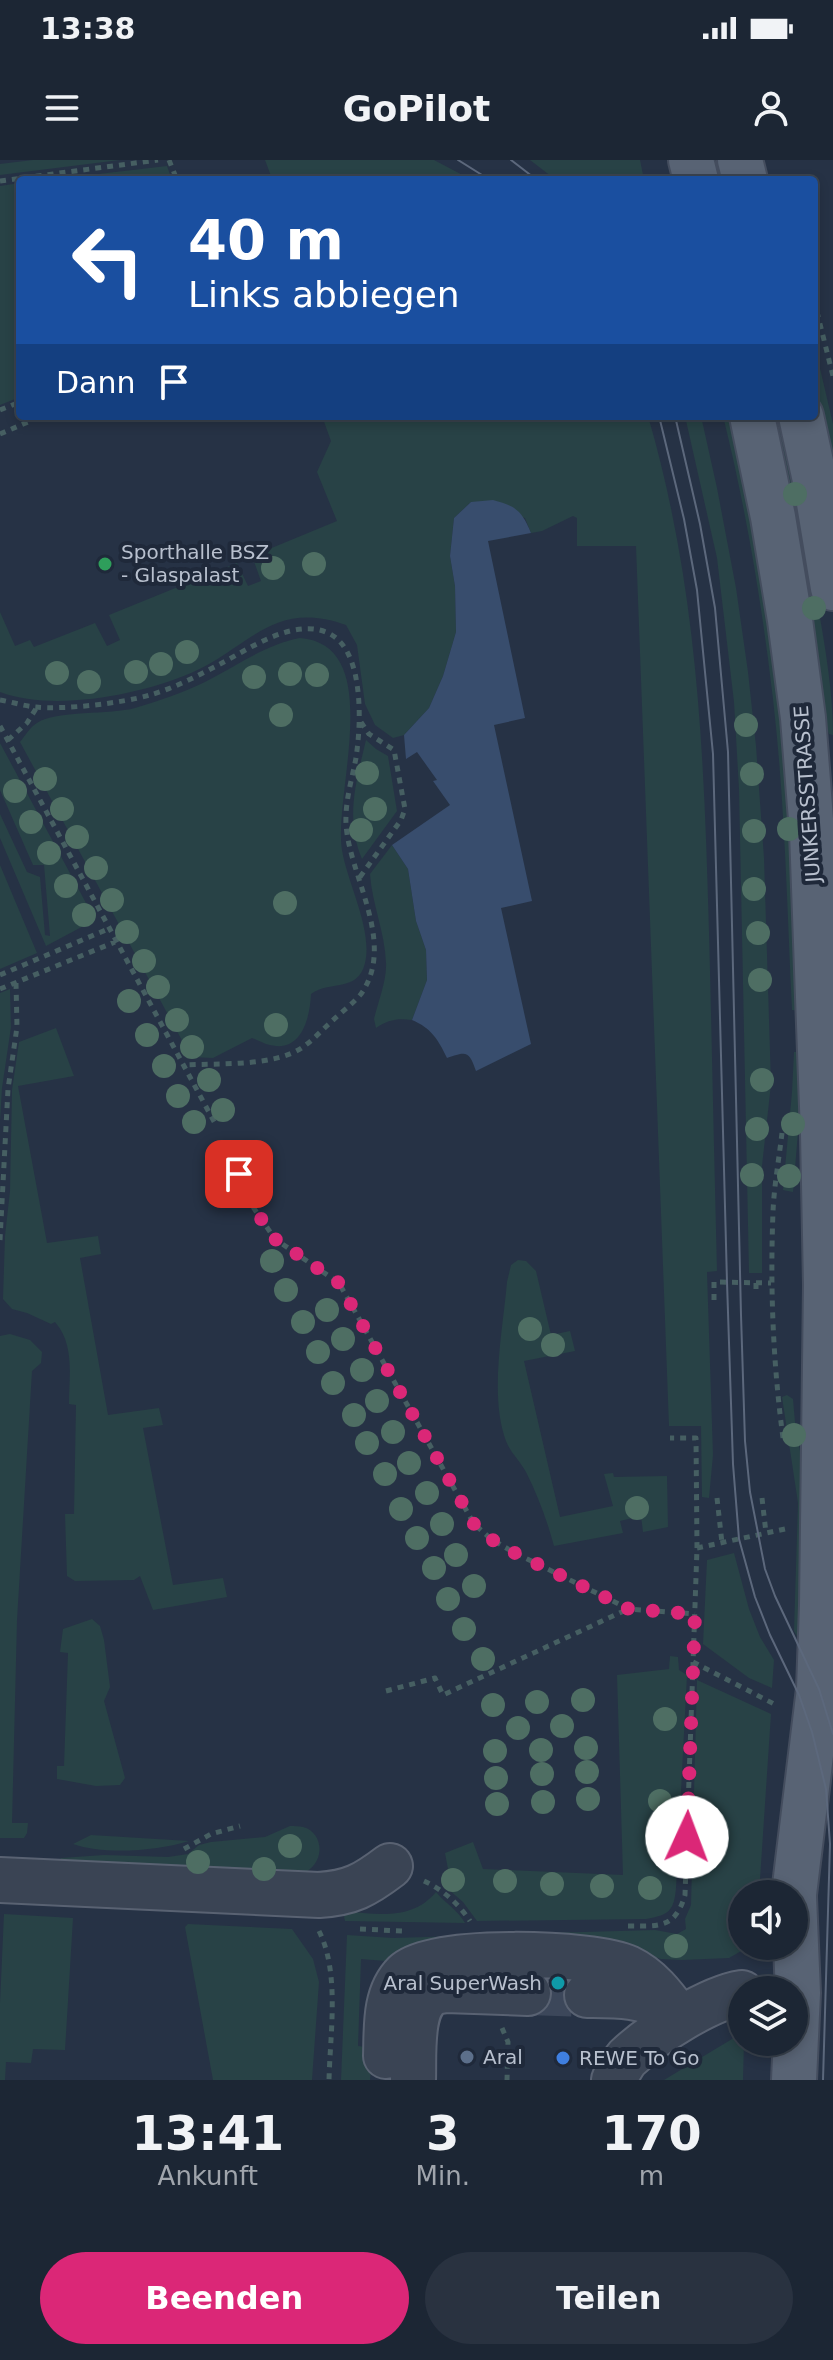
<!DOCTYPE html>
<html lang="de">
<head>
<meta charset="utf-8">
<style>
  body { margin:0; font-family:"DejaVu Sans",sans-serif; background:#293240; color:#f1f3f6; height:100vh; display:flex; flex-direction:column; font-size:30px; white-space:nowrap }
  * { box-sizing:border-box; margin:0 }
  p { font-size:26px; color:#a0a5ac }
  .icon { flex:none; width:44px; height:44px; fill:none; stroke:currentColor; stroke-width:2; stroke-linecap:round; stroke-linejoin:round }
  .map { position:relative; height:1920px; overflow:hidden }
  .drawer { display:flex; flex-direction:column; background:#1c2634; flex:1 }
  .drawer>* { flex:none }
  .banner { position:absolute; left:16px; top:16px; width:802px; height:244px; border-radius:8px; box-shadow:0 4px 12px #0003,0 0 0 2px #3a434f; background:#1a4fa0; color:#fff; overflow:hidden }
  .buttons { position:absolute; left:728px; top:1720px; display:grid; gap:16px }
  .buttons a { display:grid; place-items:center; width:80px; height:80px; border-radius:50%; background:#1c2634; box-shadow:0 4px 12px #0003,0 0 0 2px #3a434f; font-size:40px }
  .pin { position:absolute; display:grid; place-items:center; width:68px; height:68px; color:#fff; margin:-34px; border-radius:16px; box-shadow:0 4px 12px #0006 }
  .me { position:absolute; width:88px; margin:-44px; rotate:2deg; stroke-linejoin:round; filter:drop-shadow(0 0 6px #0008) }
  .turn { display:flex; align-items:center; gap:28px; height:168px; padding:0 40px; font-size:36px }
  .turn .icon { width:104px; height:104px; stroke-width:2.5 }
  .turn b { display:block; font-size:56px; line-height:68px }
  .then { display:flex; align-items:center; height:76px; padding:0 40px; background:#0003; gap:16px; font-size:30px }
  .eta { display:flex; justify-content:space-evenly; align-items:center; height:136px; text-align:center }
  .eta b { font-size:48px; font-weight:800; line-height:56px }
  .action { display:flex; gap:16px; margin-top:auto; padding:16px 40px }
  .action a { flex:1; height:92px; border-radius:48px; background:#db2777; color:#fff; font-size:32px; font-weight:800; line-height:92px; text-align:center }
  .action a+a { background:#293240; color:#f1f3f6 }
  .status { display:flex; justify-content:space-between; align-items:center; height:56px; padding:0 40px; background:#1c2634; direction:ltr }
  .status svg { height:22px; fill:currentColor }
  header { display:flex; justify-content:space-between; align-items:center; height:104px; padding:0 40px; background:#1c2634; font-size:36px; font-weight:800 }
  .map>svg:first-child { display:block }
  .green { fill:#284246 }
  .water { fill:#384d6d }
  .lines { fill:none; stroke-linecap:round; stroke-linejoin:round }
  .minor-tunnel { stroke:#3c475a; stroke-width:44; stroke-dasharray:44 22; stroke-linecap:butt }
  .minor-casing { stroke:#596272; stroke-width:48 }
  .major-casing { stroke:#444d5e; stroke-width:48 }
  .path { stroke:#465f62; stroke-width:5; stroke-dasharray:6 6; stroke-linecap:butt }
  .minor { stroke:#3a4454; stroke-width:44 }
  .major { stroke:#586374; stroke-width:44 }
  .tram { stroke:#5c687c; stroke-width:2 }
  .tree { fill:#4e6e63 }
  .route { stroke:#db2777; stroke-width:14; stroke-dasharray:0 25.2 }
  .leisure-dot { fill:#2e9e5b; stroke:#1f293a; stroke-width:3 }
  .culture-dot { fill:#0f9aa8; stroke:#1f293a; stroke-width:3 }
  .service-dot { fill:#5c6f8a; stroke:#1f293a; stroke-width:3 }
  .shop-dot { fill:#3f7fe0; stroke:#1f293a; stroke-width:3 }
  .labels { text-anchor:middle; dominant-baseline:central; stroke-width:8; stroke-linejoin:round; paint-order:stroke }
  .poi-label { font-size:20px; fill:#b8c0ce; stroke:#1f293a; text-anchor:start }
  .street-label { font-size:20px; fill:#b8c0ce; stroke:#1f293a }
</style>
</head>
<body>
<div class="status"><b>13:38</b><svg viewBox="0 0 49 12"><path d="M0 12V9h3v3zM5 12V6h3v6zM10 12V3h3v9zM15 12V0h3v12zM26 1h20v11H26zM47 4h2v5h-2z"/></svg></div>
<header><svg class="icon" aria-label="menu" viewBox="0 0 24 24"><path d="M4 6h16M4 12h16M4 18h16"/></svg>GoPilot<svg class="icon" aria-label="person" viewBox="0 0 24 24"><circle cx="12" cy="8" r="4"/><path d="M4 21q1-7 8-7t8 7"/></svg></header>
<div class="map">
<svg width="833" height="1920" viewBox="0 0 833 1920">
  <rect width="100%" height="100%" fill="#263245"/>
  <path class="green" d="M 33,0 L 120,0 L 0,15 L 0,4 Z
    M 265,0 L 434,0 L 472,20 L 261,20 L 271,16 Z
    M 530,0 L 640,0 L 644,20 L 556,20 Z
    M 167,6 L 172,20 L 47,20 Z
    M 20,23 L 20,237 L 0,245 L 0,26 Z
    M 814,183 L 833,264 L 833,310 L 814,222 Z
    M 322,256 L 648,256 C 698,428 704,594 709,772 C 712,885 714,998 717,1111 L 707,1112 L 713,1295 L 709,1338 L 702,1337 L 701,1266 L 669,1266 L 636,386 L 577,386 L 577,358 L 573,356 L 542,371 L 531,373 L 525,358 L 471,342 L 454,358 L 450,396 L 455,426 L 456,472 L 443,516 L 429,548 L 404,575 L 393,578 L 375,565 L 365,544 L 357,485 L 346,465 C 273,439 250,487 191,513 C 140,535 53,552 0,532 L 0,452 L 15,486 L 30,480 L 34,487 L 95,463 L 107,486 L 120,480 L 109,455 L 237,403 L 248,426 L 261,421 L 252,396 L 337,361 L 317,312 L 331,281 Z
    M 685,256 L 701,256 L 717,328 L 736,428 L 748,512 L 756,586 L 764,698 L 771,924 L 762,1006 L 762,1113 L 749,1113 L 739,629 L 734,542 L 717,398 Z
    M 723,256 L 732,256 L 741,294 L 782,539 L 801,851 L 792,850 C 787,747 785,642 773,539 C 762,444 746,349 723,256 Z
    M 771,256 L 784,256 C 796,321 809,386 819,452 C 826,492 833,534 833,575 L 829,574 L 826,565 Z
    M 300,478 C 387,485 333,634 342,690 C 347,722 373,770 365,803 C 358,833 329,820 311,834 C 310,857 302,893 270,885 C 264,884 258,880 252,878 L 213,898 L 191,897 L 20,582 C 25,576 30,567 37,563 C 55,550 111,555 135,548 C 159,541 182,533 205,522 C 237,506 264,485 300,478 Z
    M 366,580 L 376,589 L 388,596 L 397,651 L 362,699 C 345,658 356,622 366,580 Z
    M 0,583 L 93,756 L 91,762 L 46,786 L 0,678 L 0,654 L 27,712 L 40,717 L 45,775 L 50,776 L 44,705 L 33,705 L 0,630 Z
    M 392,685 L 408,709 L 416,761 L 426,790 L 427,820 L 412,860 C 397,858 388,860 376,868 L 374,859 C 378,842 387,820 386,803 C 385,772 372,744 370,714 Z
    M 0,705 L 37,793 L 0,809 Z
    M 10,829 L 11,867 L 2,928 L 0,961 L 0,833 Z
    M 56,868 L 74,916 L 18,926 L 47,1083 L 98,1076 L 101,1094 L 80,1098 L 108,1255 L 159,1248 L 163,1265 L 143,1268 L 173,1425 L 223,1418 L 227,1437 L 153,1450 L 140,1416 L 134,1420 L 75,1421 L 67,1416 L 65,1354 L 74,1354 L 76,1245 L 69,1244 C 69,1216 75,1185 55,1162 L 51,1164 L 27,1153 L 12,1149 L 3,1139 L 5,1076 L 10,1031 L 12,930 L 19,882 Z
    M 794,892 L 801,892 L 801,936 L 793,1032 L 783,1030 L 792,932 Z
    M 518,1100 L 526,1101 L 536,1111 L 551,1175 L 570,1171 L 575,1191 L 524,1201 L 560,1357 L 613,1346 L 604,1314 L 613,1313 L 614,1317 L 667,1316 L 668,1367 L 643,1372 L 641,1356 L 620,1361 L 623,1373 L 554,1386 C 547,1360 538,1336 526,1312 C 520,1301 510,1292 506,1281 C 489,1236 503,1169 507,1122 L 511,1105 Z
    M 10,1174 L 30,1180 L 42,1192 L 41,1203 L 32,1211 L 17,1460 L 12,1663 L 28,1663 L 27,1673 L 24,1678 L 0,1678 L 0,1176 Z
    M 787,1235 L 793,1239 L 795,1262 L 806,1326 L 802,1485 L 794,1471 L 798,1343 L 782,1237 Z
    M 734,1393 L 749,1449 L 760,1477 L 774,1500 L 772,1528 L 749,1518 L 703,1484 L 707,1400 Z
    M 92,1459 L 100,1466 L 104,1480 L 110,1527 L 104,1541 L 125,1618 L 120,1625 L 96,1626 L 57,1619 L 57,1606 L 64,1606 L 68,1493 L 60,1492 L 63,1469 Z
    M 670,1496 L 678,1497 L 679,1510 L 687,1515 L 676,1728 C 674,1751 669,1755 646,1759 L 477,1761 L 463,1742 L 441,1723 L 448,1709 L 445,1693 L 473,1682 L 483,1709 L 623,1715 L 617,1515 L 669,1509 Z
    M 697,1520 L 771,1554 L 759,1734 L 742,1734 L 742,1786 L 750,1786 L 729,1798 L 682,1800 L 661,1799 L 631,1789 L 511,1774 L 655,1770 L 677,1774 L 686,1769 L 685,1759 L 691,1745 Z
    M 290,1666 C 294,1666 299,1666 303,1667 C 322,1672 325,1697 310,1709 C 306,1713 298,1715 292,1717 L 54,1707 L 61,1698 L 104,1695 L 168,1697 L 188,1694 L 199,1685 L 211,1682 L 265,1677 Z
    M 91,1675 L 189,1681 C 158,1691 103,1695 73,1684 Z
    M 436,1732 C 445,1743 458,1750 465,1763 L 345,1761 L 343,1751 C 377,1754 412,1761 436,1732 Z
    M 4,1754 L 73,1758 L 65,1890 L 33,1889 L 31,1903 L 6,1902 L 5,1920 L 0,1920 L 0,1843 Z
    M 188,1764 L 292,1769 L 313,1799 L 319,1822 L 312,1920 L 213,1920 L 185,1767 Z
    M 347,1775 L 393,1778 L 497,1775 L 391,1805 L 386,1801 L 361,1799 L 358,1886 L 373,1888 L 370,1920 L 341,1920 Z
    M 742,1873 L 742,1882 L 744,1882 L 743,1920 L 664,1920 Z"/>
  <path class="water" d="M 493,340 C 516,346 522,351 531,373 L 488,381 L 525,558 L 494,565 L 532,741 L 501,748 L 531,884 L 476,911 C 469,891 467,891 447,898 C 438,879 431,868 412,860 L 427,820 L 426,790 L 416,761 L 408,709 L 392,685 L 450,645 L 433,621 L 437,620 L 417,592 L 406,599 L 404,575 L 429,548 L 443,516 L 456,472 L 455,426 L 450,396 L 454,358 L 471,342 Z"/>
  <g class="lines">
    <path class="minor-tunnel" d="M 528,1833 L 587,1835"/>
    <defs>
      <path id="minor" d="M 0,1720 L 319,1735 C 351,1733 365,1725 390,1706
        M 587,1835 C 616,1835 643,1834 668,1851
        M 386,1896 C 387,1869 384,1835 405,1814 C 432,1787 594,1792 628,1808 C 651,1819 665,1839 680,1859
        M 413,1920 C 414,1897 409,1845 433,1833 C 437,1831 442,1831 446,1830 L 528,1833
        M 614,1920 C 618,1912 621,1905 627,1898 C 651,1875 709,1838 742,1833"/>
      <path id="major" d="M 691,0 L 696,20
        M 740,0 L 745,20
        M 752,256 L 773,357 L 790,460 L 803,558 L 812,672 L 823,974 L 826,1125 L 822,1445 L 819,1529 L 794,1734
        M 801,256 L 816,325 L 833,428
        M 794,1737 L 798,1833 L 794,1920"/>
    </defs>
    <use href="#minor" class="minor-casing"/>
    <use href="#major" class="major-casing"/>
    <path class="path" d="M 169,0 L 177,20
      M 0,21 L 158,0
      M 814,140 L 833,216
      M 0,250 L 20,242
      M 0,274 L 42,256
      M 0,540 C 12,542 24,546 36,547 C 64,550 123,543 150,535 C 175,528 199,515 222,503 C 250,488 297,456 330,474 C 345,482 351,498 355,513 C 361,541 360,570 356,598 C 352,619 345,641 346,664 C 349,716 397,783 361,834 C 353,844 340,853 330,863 C 321,871 313,880 303,887 C 275,907 218,903 184,905
      M 0,566 L 217,967
      M 8,580 L 27,563 L 37,547
      M 360,717 L 401,660 L 405,649 L 394,590 L 369,574 L 361,562
      M 0,815 L 108,769
      M 0,829 L 115,782
      M 782,973 C 779,999 774,1026 773,1052 C 770,1128 773,1203 783,1278
      M 239,1014 L 253,1047 L 275,1079 L 339,1123 L 474,1364 L 491,1379 L 513,1392 L 629,1449 L 695,1454
      M 0,1080 L 8,929 L 17,867 L 16,823
      M 756,1123 L 756,1133
      M 714,1140 L 714,1122 L 771,1123
      M 717,1338 L 722,1383
      M 762,1338 L 766,1373
      M 697,1388 L 785,1369
      M 693,1502 L 778,1546
      M 386,1531 L 435,1518 L 443,1535 L 628,1449
      M 184,1689 L 211,1674 L 240,1666
      M 424,1721 C 442,1729 459,1744 470,1761
      M 628,1766 C 659,1766 675,1769 685,1735 L 697,1388 L 696,1278 L 670,1278
      M 360,1769 L 402,1771
      M 319,1771 C 340,1813 330,1874 329,1920
      M 502,1868 L 508,1882 L 507,1920"/>
    <use href="#minor" class="minor"/>
    <use href="#major" class="major"/>
    <path class="tram" d="M 458,0 L 490,20
      M 511,0 L 537,20
      M 659,256 L 684,359 L 697,430 L 713,594 L 727,1122 L 733,1304 L 739,1379 L 755,1437 L 770,1475 L 799,1535 L 812,1572 L 826,1629 L 830,1684 L 823,1920
      M 675,256 L 700,364 L 715,448 L 728,592 L 741,1155 L 745,1281 L 750,1332 L 765,1409 L 775,1436 L 819,1529 L 833,1574"/>
  </g>
  <g class="tree">
    <circle cx="795" cy="334" r="12"/>
    <circle cx="314" cy="404" r="12"/>
    <circle cx="273" cy="408" r="12"/>
    <circle cx="814" cy="448" r="12"/>
    <circle cx="187" cy="492" r="12"/>
    <circle cx="161" cy="504" r="12"/>
    <circle cx="136" cy="512" r="12"/>
    <circle cx="57" cy="513" r="12"/>
    <circle cx="290" cy="514" r="12"/>
    <circle cx="317" cy="515" r="12"/>
    <circle cx="254" cy="517" r="12"/>
    <circle cx="89" cy="522" r="12"/>
    <circle cx="281" cy="555" r="12"/>
    <circle cx="746" cy="565" r="12"/>
    <circle cx="367" cy="613" r="12"/>
    <circle cx="752" cy="614" r="12"/>
    <circle cx="45" cy="619" r="12"/>
    <circle cx="15" cy="631" r="12"/>
    <circle cx="62" cy="649" r="12"/>
    <circle cx="375" cy="649" r="12"/>
    <circle cx="31" cy="662" r="12"/>
    <circle cx="789" cy="669" r="12"/>
    <circle cx="361" cy="670" r="12"/>
    <circle cx="754" cy="671" r="12"/>
    <circle cx="77" cy="677" r="12"/>
    <circle cx="49" cy="693" r="12"/>
    <circle cx="96" cy="708" r="12"/>
    <circle cx="66" cy="726" r="12"/>
    <circle cx="754" cy="729" r="12"/>
    <circle cx="112" cy="740" r="12"/>
    <circle cx="285" cy="743" r="12"/>
    <circle cx="84" cy="755" r="12"/>
    <circle cx="127" cy="772" r="12"/>
    <circle cx="758" cy="773" r="12"/>
    <circle cx="144" cy="801" r="12"/>
    <circle cx="760" cy="820" r="12"/>
    <circle cx="158" cy="827" r="12"/>
    <circle cx="129" cy="841" r="12"/>
    <circle cx="177" cy="860" r="12"/>
    <circle cx="276" cy="865" r="12"/>
    <circle cx="147" cy="875" r="12"/>
    <circle cx="192" cy="887" r="12"/>
    <circle cx="164" cy="906" r="12"/>
    <circle cx="209" cy="920" r="12"/>
    <circle cx="762" cy="920" r="12"/>
    <circle cx="178" cy="936" r="12"/>
    <circle cx="223" cy="950" r="12"/>
    <circle cx="194" cy="962" r="12"/>
    <circle cx="793" cy="964" r="12"/>
    <circle cx="757" cy="969" r="12"/>
    <circle cx="752" cy="1015" r="12"/>
    <circle cx="789" cy="1016" r="12"/>
    <circle cx="272" cy="1101" r="12"/>
    <circle cx="286" cy="1130" r="12"/>
    <circle cx="327" cy="1150" r="12"/>
    <circle cx="303" cy="1162" r="12"/>
    <circle cx="530" cy="1169" r="12"/>
    <circle cx="343" cy="1179" r="12"/>
    <circle cx="553" cy="1185" r="12"/>
    <circle cx="318" cy="1192" r="12"/>
    <circle cx="362" cy="1210" r="12"/>
    <circle cx="333" cy="1223" r="12"/>
    <circle cx="377" cy="1241" r="12"/>
    <circle cx="354" cy="1255" r="12"/>
    <circle cx="393" cy="1272" r="12"/>
    <circle cx="794" cy="1275" r="12"/>
    <circle cx="367" cy="1283" r="12"/>
    <circle cx="409" cy="1303" r="12"/>
    <circle cx="385" cy="1314" r="12"/>
    <circle cx="427" cy="1333" r="12"/>
    <circle cx="637" cy="1348" r="12"/>
    <circle cx="401" cy="1349" r="12"/>
    <circle cx="442" cy="1364" r="12"/>
    <circle cx="417" cy="1378" r="12"/>
    <circle cx="456" cy="1395" r="12"/>
    <circle cx="434" cy="1408" r="12"/>
    <circle cx="474" cy="1426" r="12"/>
    <circle cx="448" cy="1439" r="12"/>
    <circle cx="464" cy="1469" r="12"/>
    <circle cx="483" cy="1499" r="12"/>
    <circle cx="583" cy="1540" r="12"/>
    <circle cx="537" cy="1542" r="12"/>
    <circle cx="493" cy="1545" r="12"/>
    <circle cx="665" cy="1559" r="12"/>
    <circle cx="562" cy="1566" r="12"/>
    <circle cx="518" cy="1568" r="12"/>
    <circle cx="586" cy="1588" r="12"/>
    <circle cx="541" cy="1590" r="12"/>
    <circle cx="495" cy="1591" r="12"/>
    <circle cx="587" cy="1612" r="12"/>
    <circle cx="542" cy="1614" r="12"/>
    <circle cx="496" cy="1618" r="12"/>
    <circle cx="588" cy="1639" r="12"/>
    <circle cx="660" cy="1641" r="12"/>
    <circle cx="543" cy="1642" r="12"/>
    <circle cx="497" cy="1644" r="12"/>
    <circle cx="662" cy="1683" r="12"/>
    <circle cx="290" cy="1686" r="12"/>
    <circle cx="198" cy="1702" r="12"/>
    <circle cx="264" cy="1709" r="12"/>
    <circle cx="453" cy="1720" r="12"/>
    <circle cx="505" cy="1721" r="12"/>
    <circle cx="552" cy="1724" r="12"/>
    <circle cx="602" cy="1726" r="12"/>
    <circle cx="650" cy="1728" r="12"/>
    <circle cx="676" cy="1786" r="12"/>
  </g>
  <g class="lines">
    <path class="route" d="M 239,1014 L 253,1047 L 275,1079 L 339,1123 L 474,1364 L 491,1379 L 513,1392 L 629,1449 L 695,1454 L 687,1677"/>
  </g>
  <circle class="leisure-dot" cx="105" cy="404" r="8"/>
  <circle class="culture-dot" cx="558" cy="1823" r="8"/>
  <circle class="service-dot" cx="467" cy="1897" r="8"/>
  <circle class="shop-dot" cx="563" cy="1898" r="8"/>
  <g class="labels">
    <g class="poi-label">
      <text x="121" y="392">Sporthalle BSZ<tspan x="121" dy="23">- Glaspalast</tspan></text>
      <text x="542" y="1823" text-anchor="end">Aral SuperWash</text>
      <text x="483" y="1897">Aral</text>
      <text x="579" y="1898">REWE To Go</text>
    </g>
    <g class="street-label">
      <text transform="translate(807 634) rotate(-94)">JUNKERSSTRASSE</text>
    </g>
  </g>
</svg>
<div class="buttons">
<a><svg class="icon" aria-label="sound" viewBox="0 0 24 24"><path d="M4 9h4l5-4v14l-5-4H4zM17 9q2 3 0 6"/></svg></a>
<a><svg class="icon" aria-label="layers" viewBox="0 0 24 24"><path d="M12 4l9 5-9 5-9-5zM3 14l9 5 9-5"/></svg></a>
</div>
<div class="pin" style="left:239px;top:1014px;background:#d93025"><svg class="icon" aria-label="arrive" viewBox="0 0 24 24"><path d="M6 21V4h12l-3 4 3 4H6"/></svg></div>
<svg class="me" style="left:687px;top:1677px" viewBox="-20 -20 40 40"><circle r="19" fill="#fff"/><path d="M0-13L10 11 0 6-10 11z" fill="#db2777"/></svg>
<div class="banner">
<div class="turn"><svg class="icon" aria-label="left" viewBox="0 0 24 24"><path d="M17 20v-9H6M10 6l-5 5 5 5"/></svg><div><b>40 m</b>Links abbiegen</div></div>
<div class="then">Dann<svg class="icon" aria-label="arrive" viewBox="0 0 24 24"><path d="M6 21V4h12l-3 4 3 4H6"/></svg></div>
</div>
</div>
<section class="drawer">
<div class="eta">
<div><b>13:41</b><p>Ankunft</p></div>
<div><b>3</b><p>Min.</p></div>
<div><b>170</b><p>m</p></div>
</div>
<div class="action"><a>Beenden</a><a>Teilen</a></div>
</section>
</body>
</html>
